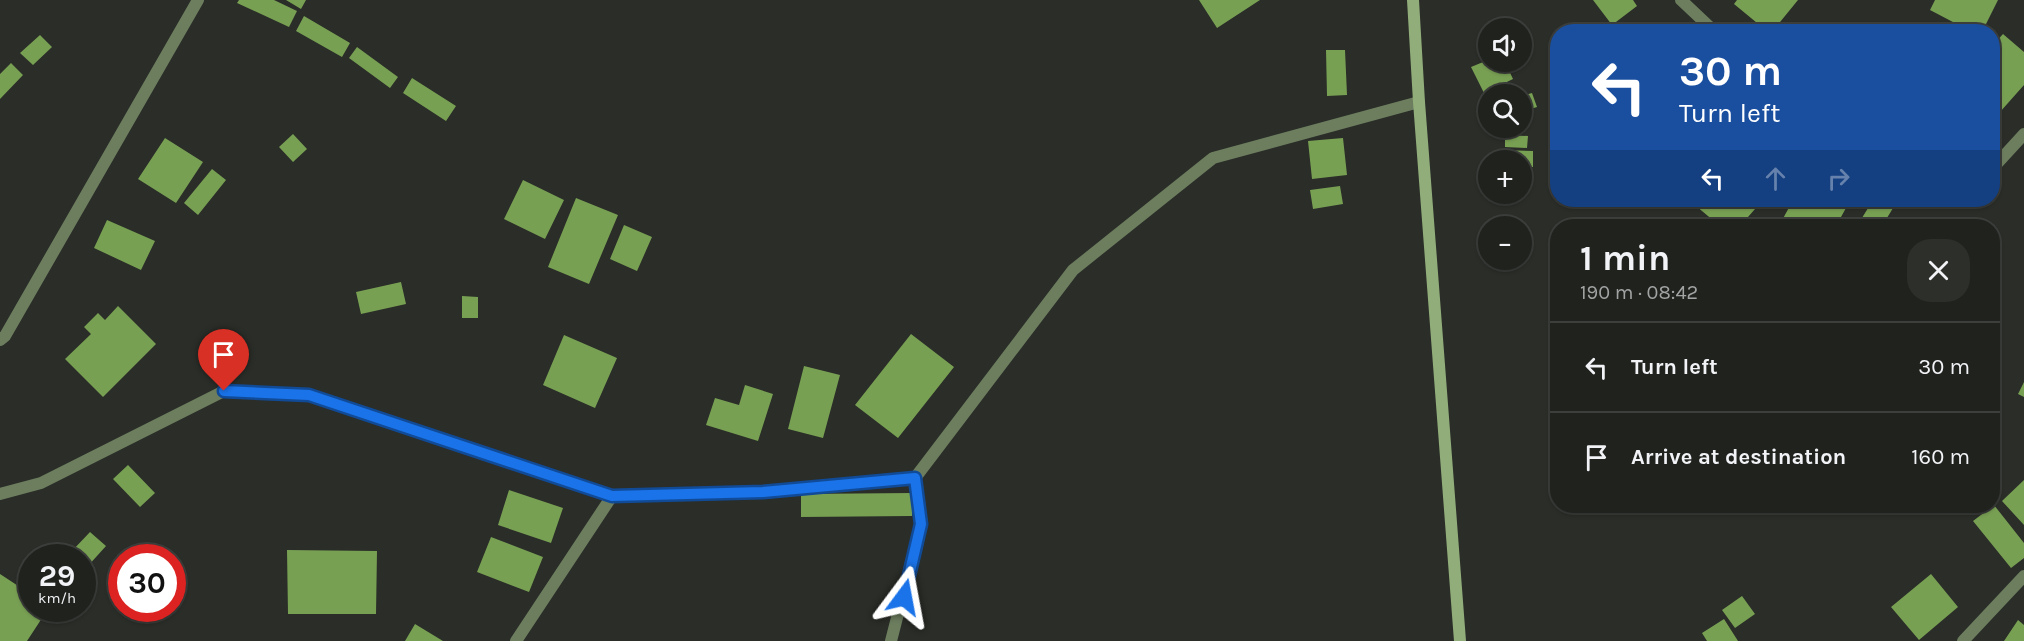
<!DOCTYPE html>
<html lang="en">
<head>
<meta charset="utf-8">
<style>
  body { margin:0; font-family:Karla,sans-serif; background:#2d2f2b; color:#f1f3f6; height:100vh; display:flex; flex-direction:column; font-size:22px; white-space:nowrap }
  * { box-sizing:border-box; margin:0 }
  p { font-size:20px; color:#a2a4a4 }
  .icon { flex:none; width:33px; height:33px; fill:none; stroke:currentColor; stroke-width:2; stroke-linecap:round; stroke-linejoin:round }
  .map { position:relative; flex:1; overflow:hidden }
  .side { position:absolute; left:1550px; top:219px; width:450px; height:294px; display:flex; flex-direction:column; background:#20221e; border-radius:24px; box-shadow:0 2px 4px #0004,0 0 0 2px #3d3f3c }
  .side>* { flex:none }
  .banner { position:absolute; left:1550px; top:24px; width:450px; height:183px; border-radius:24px; box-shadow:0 2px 4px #0004,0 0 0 2px #3d3f3c; background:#1a4fa0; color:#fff; overflow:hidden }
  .fabs { position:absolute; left:1478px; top:18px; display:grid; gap:12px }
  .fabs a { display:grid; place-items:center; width:54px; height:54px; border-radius:50%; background:#20221e; box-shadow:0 2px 4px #0004,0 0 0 2px #3d3f3c; font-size:30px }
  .speed { position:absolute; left:18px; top:544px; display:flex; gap:12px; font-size:30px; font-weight:700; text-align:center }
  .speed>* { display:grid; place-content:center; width:78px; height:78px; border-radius:50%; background:#20221e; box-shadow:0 2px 4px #0004,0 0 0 2px #3d3f3c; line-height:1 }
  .speed small { font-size:15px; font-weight:400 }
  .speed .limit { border:9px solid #d22; background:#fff; color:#111 }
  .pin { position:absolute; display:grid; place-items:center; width:51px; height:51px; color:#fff; margin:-62px -26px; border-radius:50% 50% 50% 0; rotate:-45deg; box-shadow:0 0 6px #0007 }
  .pin .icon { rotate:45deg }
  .me { position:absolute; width:66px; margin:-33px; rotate:13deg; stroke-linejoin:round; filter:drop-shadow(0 0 4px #0008) }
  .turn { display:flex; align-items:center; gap:21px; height:126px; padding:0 30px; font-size:27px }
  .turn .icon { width:78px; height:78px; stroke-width:2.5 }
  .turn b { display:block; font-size:42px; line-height:51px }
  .lanes { display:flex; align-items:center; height:57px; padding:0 30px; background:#0003; justify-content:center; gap:30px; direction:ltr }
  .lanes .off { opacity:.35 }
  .round { display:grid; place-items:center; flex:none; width:63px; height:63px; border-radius:24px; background:#2d2f2b }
  .headline { display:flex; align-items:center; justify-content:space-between; height:102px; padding:0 30px }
  h1 { font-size:36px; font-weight:700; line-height:45px }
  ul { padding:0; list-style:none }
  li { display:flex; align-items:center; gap:18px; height:90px; padding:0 30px; border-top:2px solid #3d3f3c }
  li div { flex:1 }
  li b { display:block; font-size:22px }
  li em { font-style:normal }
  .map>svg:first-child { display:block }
  .building { fill:#78a053 }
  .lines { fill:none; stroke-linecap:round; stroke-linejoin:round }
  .minor { stroke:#6d7e5f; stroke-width:12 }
  .secondary { stroke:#91ad7a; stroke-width:12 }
  .route-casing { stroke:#114b97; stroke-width:15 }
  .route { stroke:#1a73e8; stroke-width:10 }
</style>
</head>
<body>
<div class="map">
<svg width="2024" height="641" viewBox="0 0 2024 641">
  <rect width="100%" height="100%" fill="#2a2d28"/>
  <path class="building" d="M 239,0 L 274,0 L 297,11 L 289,27 L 237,3 Z
    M 286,0 L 306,0 L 301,9 Z
    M 1199,0 L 1260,0 L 1217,28 Z
    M 1593,0 L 1633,0 L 1637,6 L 1612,25 Z
    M 1737,0 L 1798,0 L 1772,32 L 1768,32 L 1734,4 Z
    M 1935,0 L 1998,0 L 1982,32 L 1972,32 L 1930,10 Z
    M 304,16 L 350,43 L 342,57 L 296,31 Z
    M 2003,34 L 2024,52 L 2024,85 L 2000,112 L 1992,105 L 1992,46 Z
    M 40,35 L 52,47 L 33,65 L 20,53 Z
    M 357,47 L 398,77 L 390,88 L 349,58 Z
    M 1326,50 L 1345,50 L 1347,95 L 1327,96 Z
    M 1488,60 L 1488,62 L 1505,62 L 1513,79 L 1484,93 L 1471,67 Z
    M 11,63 L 23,75 L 0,99 L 0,74 Z
    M 412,78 L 456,106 L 446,121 L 403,93 Z
    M 1532,93 L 1537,107 L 1521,112 L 1521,96 Z
    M 293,134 L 307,149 L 293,162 L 279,147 Z
    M 1505,135 L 1528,136 L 1527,148 L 1505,147 Z
    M 165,138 L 203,162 L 176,203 L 138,179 Z
    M 1343,138 L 1347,175 L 1312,179 L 1308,141 Z
    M 1498,150 L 1533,151 L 1533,167 L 1521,167 L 1521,160 L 1498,160 Z
    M 212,169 L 226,180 L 198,215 L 184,203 Z
    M 523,180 L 564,200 L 545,239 L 504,219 Z
    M 1340,186 L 1343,204 L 1313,209 L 1310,190 Z
    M 576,198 L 618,215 L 589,284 L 548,267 Z
    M 1692,200 L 1763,200 L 1740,226 L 1720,226 L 1690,201 Z
    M 1793,200 L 1830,200 L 1846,208 L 1836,226 L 1779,226 Z
    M 1873,200 L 1898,200 L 1882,226 L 1857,226 Z
    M 107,220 L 155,241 L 141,270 L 94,248 Z
    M 624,225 L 652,237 L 637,271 L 610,259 Z
    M 401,282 L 406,304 L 361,314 L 356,292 Z
    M 462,296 L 478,297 L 478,318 L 462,318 Z
    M 118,306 L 156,344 L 103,397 L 65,359 L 91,334 L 84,327 L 98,313 L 105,320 Z
    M 911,334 L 954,367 L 898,438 L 855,405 Z
    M 564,335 L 617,358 L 595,408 L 543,385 Z
    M 804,366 L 840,375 L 823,438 L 788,429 Z
    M 2024,382 L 2024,397 L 2018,394 Z
    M 745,385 L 773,394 L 758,441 L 706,425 L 715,398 L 739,405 Z
    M 128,465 L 155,493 L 140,507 L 113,479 Z
    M 2024,480 L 2024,525 L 2002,501 Z
    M 509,490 L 563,508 L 551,543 L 498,525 Z
    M 912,493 L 912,516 L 801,517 L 801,494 Z
    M 1994,505 L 2024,543 L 2024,558 L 2011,568 L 1973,521 Z
    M 90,532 L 106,546 L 87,567 L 82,563 L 82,558 L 77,558 L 71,552 Z
    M 491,537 L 543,557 L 529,592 L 477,572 Z
    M 287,550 L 377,551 L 376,614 L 288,614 Z
    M 0,574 L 32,595 L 32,609 L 48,609 L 27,641 L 0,641 Z
    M 1931,574 L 1958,607 L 1919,640 L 1891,607 Z
    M 1742,596 L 1755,614 L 1735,628 L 1722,610 Z
    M 1724,619 L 1738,641 L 1707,641 L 1702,633 Z
    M 2018,620 L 2024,625 L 2024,641 L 2004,641 Z
    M 415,624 L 443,641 L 405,641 Z"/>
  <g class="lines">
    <path class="minor" d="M 1681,0 L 1715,32
      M 1992,169 L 2024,134
      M 0,340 L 5,336 L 198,0
      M 0,494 L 41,483 L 224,391 L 309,395 L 612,496 L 763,492 L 915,478 L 1073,270 L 1213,158 L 1419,102
      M 516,641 L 612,496
      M 891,641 L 921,524 L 915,478
      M 1963,641 L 2024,576"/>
    <path class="secondary" d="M 1413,0 L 1419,102 L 1460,641"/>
  </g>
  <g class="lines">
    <defs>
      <path id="route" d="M 224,391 L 309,395 L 612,496 L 763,492 L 915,478 L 921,524 L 904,597"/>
    </defs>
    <use href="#route" class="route-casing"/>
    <use href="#route" class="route"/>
  </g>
</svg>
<div class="fabs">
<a><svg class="icon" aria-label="sound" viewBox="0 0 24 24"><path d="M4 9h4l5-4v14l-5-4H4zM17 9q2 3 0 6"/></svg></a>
<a><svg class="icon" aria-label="search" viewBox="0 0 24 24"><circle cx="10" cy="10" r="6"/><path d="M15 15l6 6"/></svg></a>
<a>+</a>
<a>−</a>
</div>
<div class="speed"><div>29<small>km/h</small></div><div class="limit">30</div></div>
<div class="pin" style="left:224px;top:391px;background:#d93025"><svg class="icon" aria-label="arrive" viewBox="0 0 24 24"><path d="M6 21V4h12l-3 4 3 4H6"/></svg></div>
<svg class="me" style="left:904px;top:597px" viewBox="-20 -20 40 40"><path d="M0-17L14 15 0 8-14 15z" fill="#1a73e8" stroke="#fff" stroke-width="4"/></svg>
<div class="banner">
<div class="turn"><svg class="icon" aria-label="left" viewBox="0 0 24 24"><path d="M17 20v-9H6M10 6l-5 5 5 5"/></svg><div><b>30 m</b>Turn left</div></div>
<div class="lanes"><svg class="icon" aria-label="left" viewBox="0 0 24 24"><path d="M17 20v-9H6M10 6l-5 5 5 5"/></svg><svg class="icon off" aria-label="ahead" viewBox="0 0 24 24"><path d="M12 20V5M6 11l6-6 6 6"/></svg><svg class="icon off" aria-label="right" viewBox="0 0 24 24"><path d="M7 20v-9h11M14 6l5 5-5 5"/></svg></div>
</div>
<section class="side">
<div class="headline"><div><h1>1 min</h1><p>190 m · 08:42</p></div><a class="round"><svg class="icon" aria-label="close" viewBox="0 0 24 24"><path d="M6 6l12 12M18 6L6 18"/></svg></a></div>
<ul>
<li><svg class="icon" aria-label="left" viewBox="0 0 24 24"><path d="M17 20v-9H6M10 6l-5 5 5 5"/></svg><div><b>Turn left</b></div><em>30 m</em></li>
<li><svg class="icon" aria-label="arrive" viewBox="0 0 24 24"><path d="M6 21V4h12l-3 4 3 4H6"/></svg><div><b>Arrive at destination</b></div><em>160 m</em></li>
</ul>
</section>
</div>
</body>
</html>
